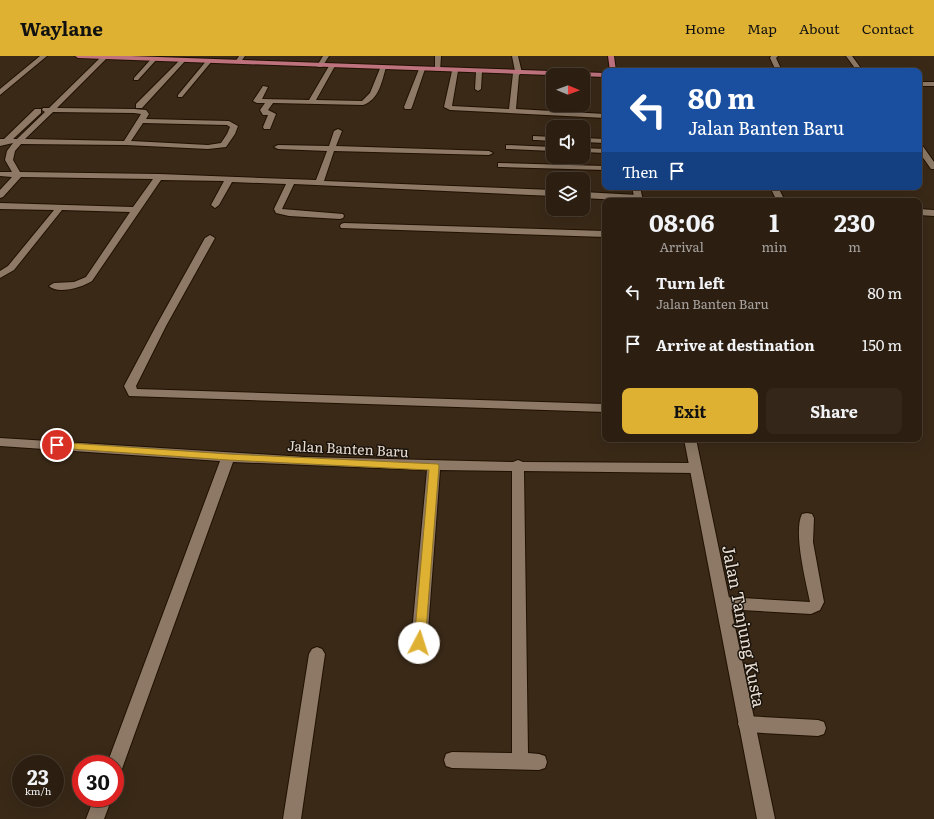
<!DOCTYPE html>
<html lang="en">
<head>
<meta charset="utf-8">
<style>
  body { margin:0; font-family:Literata,serif; background:#34271a; color:#f1f3f6; height:100vh; display:flex; flex-direction:column; font-size:15px; white-space:nowrap }
  * { box-sizing:border-box; margin:0 }
  p { font-size:13px; color:#a6a29f }
  .icon { flex:none; width:22px; height:22px; fill:none; stroke:currentColor; stroke-width:2; stroke-linecap:round; stroke-linejoin:round }
  .map { position:relative; flex:1; overflow:hidden }
  .details { position:absolute; left:602px; top:142px; width:320px; height:244px; display:flex; flex-direction:column; background:#2c1f11; border-radius:8px; box-shadow:0 4px 16px #0002,0 0 0 1px #483d31 }
  .details>* { flex:none }
  .guide { position:absolute; left:602px; top:12px; width:320px; height:122px; border-radius:8px; box-shadow:0 4px 16px #0002,0 0 0 1px #483d31; background:#1a4fa0; color:#fff; overflow:hidden }
  .needle { width:26px; rotate:91deg }
  .tools { position:absolute; left:546px; top:12px; display:grid; gap:8px }
  .tools a { display:grid; place-items:center; width:44px; height:44px; border-radius:8px; background:#2c1f11; box-shadow:0 4px 16px #0002,0 0 0 1px #483d31; font-size:20px }
  .speed { position:absolute; left:12px; top:699px; display:flex; gap:8px; font-size:20px; font-weight:700; text-align:center }
  .speed>* { display:grid; place-content:center; width:52px; height:52px; border-radius:50%; background:#2c1f11; box-shadow:0 4px 16px #0002,0 0 0 1px #483d31; line-height:1 }
  .speed small { font-size:10px; font-weight:400 }
  .speed .limit { border:6px solid #d22; background:#fff; color:#111 }
  .pin { position:absolute; display:grid; place-items:center; width:34px; height:34px; color:#fff; margin:-17px; border:2px solid #fff; border-radius:50%; box-shadow:0 1px 4px #0007 }
  .me { position:absolute; width:44px; margin:-22px; rotate:5deg; stroke-linejoin:round; filter:drop-shadow(0 0 3px #0008) }
  .turn { display:flex; align-items:center; gap:14px; height:84px; padding:0 20px; font-size:18px }
  .turn .icon { width:52px; height:52px; stroke-width:2.5 }
  .turn b { display:block; font-size:28px; line-height:34px }
  .then { display:flex; align-items:center; height:38px; padding:0 20px; background:#0003; gap:8px; font-size:15px }
  .eta { display:flex; justify-content:space-evenly; align-items:center; height:68px; text-align:center }
  .eta b { font-size:24px; font-weight:700; line-height:28px }
  .primary-button { display:flex; gap:8px; margin-top:auto; padding:8px 20px }
  .primary-button a { flex:1; height:46px; border-radius:8px; background:#deb133; color:#111; font-size:16px; font-weight:700; line-height:46px; text-align:center }
  .primary-button a+a { background:#34271a; color:#f1f3f6 }
  ul { padding:0; list-style:none }
  li { display:flex; align-items:center; gap:12px; height:52px; padding:0 20px }
  li div { flex:1 }
  li b { display:block; font-size:15px }
  li em { font-style:normal }
  header { display:flex; align-items:center; gap:24px; box-sizing:border-box; height:56px; padding:0 20px; background:#deb133; color:#111 }
  header strong { font-size:19px }
  nav { display:flex; gap:22px; margin-inline-start:auto; font-size:14px }
  .map>svg:first-child { display:block }
  .lines { fill:none; stroke-linecap:round; stroke-linejoin:round }
  .street-casing { stroke:#211102; stroke-width:2 }
  .secondary-casing { stroke:#211102; stroke-width:2 }
  .primary-casing { stroke:#211102; stroke-width:2 }
  .street { fill:#8d7965; fill-rule:evenodd }
  .secondary { fill:#8d7965; fill-rule:evenodd }
  .primary { fill:#bd727e; fill-rule:evenodd }
  .route { fill:#deb133; stroke:#907321 }
  .labels { text-anchor:middle; dominant-baseline:central; stroke-width:3; stroke-linejoin:round; paint-order:stroke }
  .street-label { font-size:14px; fill:#e7dcd1; stroke:#1b140c }
  .near-street-label { font-size:17px; fill:#e7dcd1; stroke:#1b140c }
</style>
</head>
<body>
<header>
<strong>Waylane</strong>
<nav><a>Home</a><a>Map</a><a>About</a><a>Contact</a></nav>
</header>
<div class="map">
<svg width="934" height="763" viewBox="0 0 934 763">
  <rect width="100%" height="100%" fill="#3a2917"/>
  <g class="lines">
    <defs>
      <path id="street" d="M 40,0 L 47,0 L 0,39 L 0,33 Z
        M 102,0 L 108,1 L 57,52 L 134,53 L 146,54 L 149,58 L 146,63 L 229,65 L 238,70 L 235,78 L 226,91 L 208,93 L 126,89 L 21,88 L 15,95 L 13,104 L 20,116 L 159,118 L 316,124 L 327,95 L 278,93 L 274,91 L 278,89 L 329,90 L 334,75 L 338,73 L 342,75 L 336,90 L 489,95 L 493,97 L 489,99 L 334,95 L 324,125 L 553,134 L 553,140 L 294,128 L 282,153 L 343,158 L 344,160 L 343,162 L 340,163 L 289,160 L 276,157 L 274,153 L 286,128 L 232,126 L 219,149 L 215,152 L 211,149 L 224,125 L 161,124 L 92,225 C 83,231 58,239 49,230 L 54,227 L 74,226 L 86,221 L 130,156 L 62,154 L 14,214 L 0,222 L 0,215 L 8,210 L 54,154 L 0,153 L 0,147 L 133,151 L 153,123 L 21,121 L 3,141 L 0,142 L 0,134 L 12,121 L 0,120 L 0,116 L 12,116 L 5,104 L 7,95 L 13,87 L 0,90 L 0,83 L 4,83 L 35,53 L 41,53 L 41,57 L 13,83 L 17,83 L 45,56 L 42,54 L 43,52 L 49,52 ZM 53,56 L 134,57 L 141,58 L 124,85 L 25,83 ZM 143,67 L 227,69 L 230,71 L 227,78 L 221,87 L 208,89 L 131,85 Z
        M 239,0 L 245,0 L 240,7 L 236,7 L 235,6 Z
        M 323,0 L 329,0 L 322,11 L 318,11 L 317,10 Z
        M 435,0 L 441,0 L 440,15 L 435,14 Z
        M 512,0 L 518,0 L 522,17 L 519,19 L 516,53 L 605,58 L 605,62 L 450,54 L 444,51 L 452,15 L 455,13 L 458,15 L 452,50 L 509,53 L 513,17 L 515,15 Z
        M 771,0 L 778,0 L 776,2 L 782,15 L 776,15 L 770,2 Z
        M 846,0 L 852,0 L 863,15 L 857,15 Z
        M 152,2 L 157,3 L 138,24 L 134,24 L 134,22 Z
        M 182,2 L 187,3 L 142,52 L 136,52 L 136,48 Z
        M 207,4 L 212,5 L 182,41 L 178,41 L 178,39 Z
        M 332,8 L 335,10 L 316,44 L 362,45 L 370,37 L 381,10 L 386,11 C 382,25 379,44 363,49 L 273,47 L 268,54 L 276,58 L 270,73 L 264,73 L 263,71 L 268,59 L 263,59 L 260,54 L 265,47 L 257,47 L 253,45 L 263,30 L 268,31 L 262,43 L 309,44 L 329,10 Z
        M 422,11 L 425,13 L 412,51 L 411,53 L 405,53 L 404,51 L 419,13 Z
        M 479,14 L 482,16 L 481,33 L 478,35 L 475,33 L 476,16 Z
        M 919,26 L 934,26 L 934,30 L 919,30 Z
        M 533,80 L 553,81 L 553,85 L 536,84 L 533,84 Z
        M 583,82 L 605,83 L 605,87 L 583,86 Z
        M 506,89 L 553,91 L 553,95 L 509,93 L 506,93 Z
        M 919,89 L 922,89 L 934,106 L 934,113 L 931,113 L 919,96 Z
        M 583,92 L 605,93 L 605,97 L 583,96 Z
        M 498,107 L 605,110 L 605,114 L 501,111 L 498,111 Z
        M 770,131 L 778,131 L 785,145 L 777,145 Z
        M 583,136 L 638,139 L 642,142 L 638,145 L 583,142 Z
        M 919,153 L 934,154 L 934,160 L 919,159 Z
        M 344,167 L 605,175 L 605,181 L 341,172 L 340,170 L 341,168 Z
        M 210,179 L 215,182 L 166,270 L 136,330 L 137,333 L 605,348 L 605,356 L 129,340 L 124,330 L 156,270 L 205,182 Z
        M 0,382 L 305,401 L 513,406 L 518,404 L 523,406 L 695,407 L 699,409 L 701,412 L 699,415 L 695,417 L 524,415 L 528,697 L 539,698 L 545,700 L 547,706 L 545,712 L 539,714 L 452,712 L 446,710 L 444,704 L 446,698 L 452,696 L 512,697 L 512,415 L 440,414 L 427,587 L 424,592 L 419,594 L 414,592 L 411,587 L 427,414 L 233,406 L 123,710 L 121,716 L 115,718 L 115,708 L 107,708 L 220,405 L 0,390 Z
        M 807,457 L 812,458 L 814,462 L 813,486 L 824,546 L 820,554 L 811,558 L 724,553 L 719,551 L 717,547 L 719,543 L 724,541 L 810,546 C 806,526 793,476 802,458 Z
        M 317,591 L 322,593 L 325,598 L 301,763 L 283,763 L 309,598 L 312,593 Z
        M 746,660 L 818,664 L 824,666 L 826,672 L 824,678 L 818,680 L 746,676 L 740,673 L 738,668 L 740,663 Z
        M 94,742 L 112,742 L 104,763 L 86,763 Z"/>
      <path id="secondary" d="M 632,131 L 640,131 L 643,145 L 635,145 Z
        M 684,383 L 696,383 L 775,763 L 757,763 Z"/>
      <path id="primary" d="M 75,0 L 131,0 L 605,17 L 605,21 L 78,2 Z
        M 608,0 L 614,0 L 616,15 L 610,15 Z"/>
    </defs>
    <use href="#street" class="street-casing"/>
    <use href="#secondary" class="secondary-casing"/>
    <use href="#primary" class="primary-casing"/>
    <use href="#street" class="street"/>
    <use href="#secondary" class="secondary"/>
    <use href="#primary" class="primary"/>
  </g>
  <path class="route" d="M 54,386 L 228,398 L 438,408 L 439,410 L 425,587 L 423,590 L 419,592 L 415,590 L 414,587 L 429,414 L 228,404 L 57,392 L 52,389 Z"/>
  <g class="labels">
    <g class="street-label">
      <text transform="translate(348 392) rotate(3)">Jalan Banten Baru</text>
    </g>
    <g class="near-street-label">
      <text transform="translate(745 570) rotate(79)">Jalan Tanjung Kusta</text>
    </g>
  </g>
</svg>
<div class="tools">
<a><svg class="needle" viewBox="-14 -14 28 28"><path d="M0-13l5 13h-10z" fill="#e53935"/><path d="M0 13l5-13h-10z" fill="#a6a29f"/></svg></a>
<a><svg class="icon" aria-label="sound" viewBox="0 0 24 24"><path d="M4 9h4l5-4v14l-5-4H4zM17 9q2 3 0 6"/></svg></a>
<a><svg class="icon" aria-label="layers" viewBox="0 0 24 24"><path d="M12 4l9 5-9 5-9-5zM3 14l9 5 9-5"/></svg></a>
</div>
<div class="speed"><div>23<small>km/h</small></div><div class="limit">30</div></div>
<div class="pin" style="left:57px;top:389px;background:#d93025"><svg class="icon" aria-label="arrive" viewBox="0 0 24 24"><path d="M6 21V4h12l-3 4 3 4H6"/></svg></div>
<svg class="me" style="left:419px;top:587px" viewBox="-20 -20 40 40"><circle r="19" fill="#fff"/><path d="M0-13L10 11 0 6-10 11z" fill="#deb133"/></svg>
<div class="guide">
<div class="turn"><svg class="icon" aria-label="left" viewBox="0 0 24 24"><path d="M17 20v-9H6M10 6l-5 5 5 5"/></svg><div><b>80 m</b>Jalan Banten Baru</div></div>
<div class="then">Then<svg class="icon" aria-label="arrive" viewBox="0 0 24 24"><path d="M6 21V4h12l-3 4 3 4H6"/></svg></div>
</div>
<section class="details">
<div class="eta">
<div><b>08:06</b><p>Arrival</p></div>
<div><b>1</b><p>min</p></div>
<div><b>230</b><p>m</p></div>
</div>
<ul>
<li><svg class="icon" aria-label="left" viewBox="0 0 24 24"><path d="M17 20v-9H6M10 6l-5 5 5 5"/></svg><div><b>Turn left</b><p>Jalan Banten Baru</p></div><em>80 m</em></li>
<li><svg class="icon" aria-label="arrive" viewBox="0 0 24 24"><path d="M6 21V4h12l-3 4 3 4H6"/></svg><div><b>Arrive at destination</b></div><em>150 m</em></li>
</ul>
<div class="primary-button"><a>Exit</a><a>Share</a></div>
</section>
</div>
</body>
</html>
